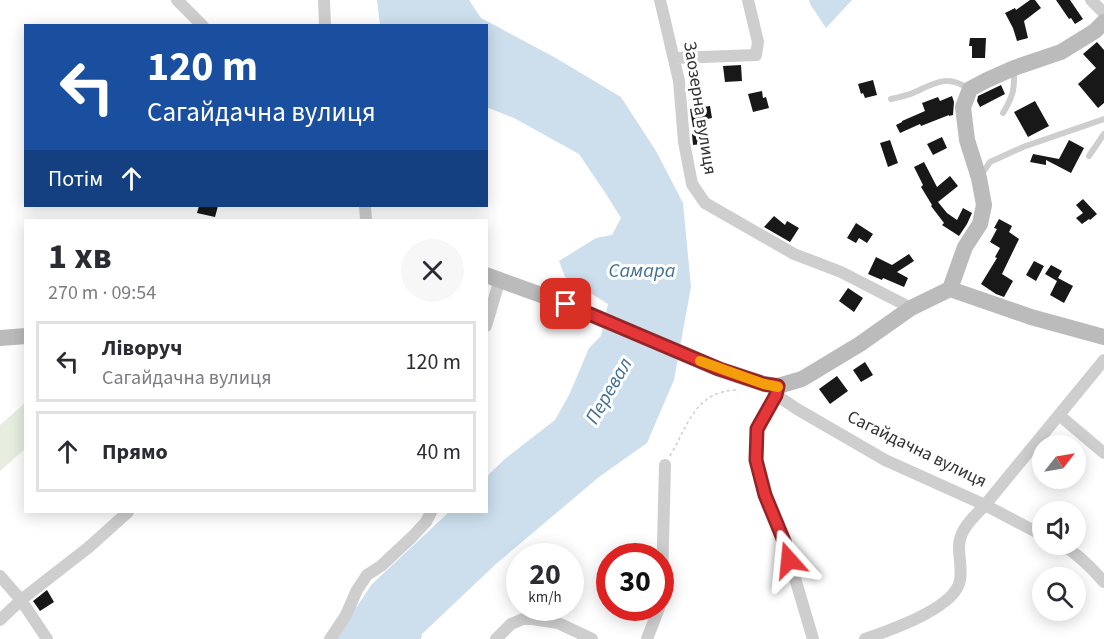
<!DOCTYPE html>
<html lang="uk">
<head>
<meta charset="utf-8">
<style>
  body { margin:0; font-family:"Source Sans 3",sans-serif; background:#f7f7f7; color:#2b2b33; height:100vh; display:flex; flex-direction:column; font-size:22px; white-space:nowrap }
  * { box-sizing:border-box; margin:0 }
  p { font-size:20px; color:#7c7c81 }
  .icon { flex:none; width:33px; height:33px; fill:none; stroke:currentColor; stroke-width:2; stroke-linecap:round; stroke-linejoin:round }
  .map { position:relative; flex:1; overflow:hidden }
  .drawer { position:absolute; left:24px; top:219px; width:464px; height:294px; display:flex; flex-direction:column; background:#fff; border-radius:0px; box-shadow:0 3px 15px #0003 }
  .drawer>* { flex:none }
  .banner { position:absolute; left:24px; top:24px; width:464px; height:183px; border-radius:0px; box-shadow:0 3px 15px #0003; background:#1a4fa0; color:#fff; overflow:hidden }
  .needle { width:39px; rotate:59deg }
  .controls { position:absolute; left:1032px; top:435px; display:grid; gap:12px }
  .controls a { display:grid; place-items:center; width:54px; height:54px; border-radius:50%; background:#fff; box-shadow:0 3px 15px #0003; font-size:30px }
  .speed { position:absolute; left:506px; top:543px; display:flex; gap:12px; font-size:30px; font-weight:700; text-align:center }
  .speed>* { display:grid; place-content:center; width:78px; height:78px; border-radius:50%; background:#fff; box-shadow:0 3px 15px #0003; line-height:1 }
  .speed small { font-size:15px; font-weight:400 }
  .speed .limit { border:9px solid #d22; background:#fff; color:#111 }
  .pin { position:absolute; display:grid; place-items:center; width:51px; height:51px; color:#fff; margin:-26px; border-radius:12px; box-shadow:0 3px 9px #0006 }
  .me { position:absolute; width:66px; margin:-33px; rotate:342deg; stroke-linejoin:round; filter:drop-shadow(0 0 4px #0008) }
  .turn { display:flex; align-items:center; gap:21px; height:126px; padding:0 24px; font-size:27px }
  .turn .icon { width:78px; height:78px; stroke-width:2.5 }
  .turn b { display:block; font-size:42px; line-height:51px }
  .then { display:flex; align-items:center; height:57px; padding:0 24px; background:#0003; gap:12px; font-size:22px }
  .round { display:grid; place-items:center; flex:none; width:63px; height:63px; border-radius:32px; background:#f7f7f7 }
  .headline { display:flex; align-items:center; justify-content:space-between; height:102px; padding:0 24px }
  h1 { font-size:36px; font-weight:700; line-height:45px }
  ul { padding:0; list-style:none }
  li { display:flex; align-items:center; gap:18px; height:81px; margin:0 12px 9px; padding:0 12px; border:3px solid #e1e1e2; border-radius:0px }
  li div { flex:1 }
  li b { display:block; font-size:22px }
  li em { font-style:normal }
  .map>svg:first-child { display:block }
  .green { fill:#e7eee0 }
  .water { fill:#cddfed }
  .building { fill:#181818 }
  .lines { fill:none; stroke-linecap:round; stroke-linejoin:round }
  .path { stroke:#cecece; stroke-width:1.5; stroke-dasharray:3 3; stroke-linecap:butt }
  .lane { stroke:#cecece; stroke-width:6 }
  .street { stroke:#cecece; stroke-width:12 }
  .secondary { stroke:#bbb; stroke-width:16 }
  .route-casing { stroke:#952426; stroke-width:15 }
  .route { stroke:#e5373a; stroke-width:10 }
  .slow { stroke:#f59e0b; stroke-width:10 }
  .labels { text-anchor:middle; dominant-baseline:central; stroke-width:6; stroke-linejoin:round; paint-order:stroke }
  .street-label { font-size:18px; fill:#313131; stroke:#fff }
  .water-label { font-size:20px; font-style:italic; fill:#3e6e94; stroke:#fff }
</style>
</head>
<body>
<div class="map">
<svg width="1104" height="639" viewBox="0 0 1104 639">
  <rect width="100%" height="100%" fill="#fff"/>
  <path class="green" d="M 25,403 L 25,449 L 0,471 L 0,425 Z"/>
  <path class="water" d="M 377,0 L 469,0 L 481,18 L 554,57 L 621,97 L 656,151 L 683,203 L 691,287 L 674,380 L 647,443 L 599,477 L 496,564 L 422,634 L 421,639 L 335,639 L 372,584 L 449,512 L 486,512 L 486,477 L 506,458 L 555,420 L 570,393 L 589,348 L 601,336 L 608,304 L 565,277 L 559,261 L 596,238 L 612,235 L 621,218 L 606,194 L 579,154 L 514,118 L 486,107 L 486,26 L 380,25 Z
    M 809,0 L 852,0 L 826,28 L 810,4 Z"/>
  <path class="building" d="M 1030,0 L 1035,0 L 1041,8 L 1024,21 L 1028,38 L 1017,41 L 1013,28 L 1005,13 L 1015,8 L 1016,10 Z
    M 1056,0 L 1070,0 L 1083,19 L 1075,24 L 1071,18 L 1069,19 Z
    M 970,38 L 986,38 L 985,58 L 972,58 L 972,46 L 969,46 Z
    M 1097,42 L 1104,50 L 1104,103 L 1098,108 L 1078,84 L 1096,68 L 1083,54 Z
    M 741,65 L 742,81 L 725,82 L 723,66 Z
    M 873,80 L 877,95 L 865,98 L 863,93 L 861,94 L 858,84 Z
    M 1001,85 L 1005,94 L 980,107 L 977,101 L 978,96 Z
    M 762,91 L 763,98 L 766,97 L 769,108 L 753,112 L 748,94 Z
    M 952,96 L 954,102 L 953,115 L 949,116 L 949,115 L 921,126 L 920,124 L 900,133 L 896,125 L 902,122 L 902,121 L 925,111 L 922,103 L 938,97 L 940,101 Z
    M 1035,101 L 1049,126 L 1028,137 L 1014,112 Z
    M 710,106 L 712,118 L 707,119 L 710,143 L 693,145 L 692,134 L 694,133 L 690,109 Z
    M 942,137 L 947,148 L 933,155 L 927,144 Z
    M 890,140 L 898,163 L 888,167 L 880,143 Z
    M 1069,140 L 1084,148 L 1071,173 L 1046,160 L 1046,165 L 1030,162 L 1033,154 L 1059,159 Z
    M 924,162 L 937,187 L 950,176 L 958,186 L 938,202 L 947,213 L 957,220 L 963,208 L 972,213 L 967,224 L 959,236 L 942,225 L 944,223 L 931,206 L 932,205 L 921,187 L 923,185 L 914,167 Z
    M 1083,199 L 1097,214 L 1090,220 L 1089,219 L 1082,224 L 1076,218 L 1083,213 L 1076,205 Z
    M 199,206 L 218,206 L 215,217 L 197,213 Z
    M 774,216 L 785,225 L 787,221 L 799,228 L 790,242 L 764,227 Z
    M 999,219 L 1012,226 L 1009,232 L 1019,239 L 1002,274 L 1013,281 L 1004,297 L 996,294 L 981,284 L 997,258 L 995,257 L 1000,248 L 990,242 L 997,229 L 994,228 Z
    M 856,223 L 873,234 L 867,243 L 859,238 L 856,243 L 847,238 Z
    M 909,254 L 914,261 L 897,272 L 908,278 L 904,287 L 883,278 L 882,280 L 868,274 L 876,257 L 892,265 Z
    M 1034,261 L 1044,266 L 1036,281 L 1026,275 Z
    M 1051,265 L 1062,271 L 1058,278 L 1073,286 L 1064,303 L 1050,295 L 1057,281 L 1045,274 Z
    M 848,288 L 863,298 L 854,312 L 839,301 Z
    M 865,362 L 873,375 L 861,382 L 853,370 Z
    M 837,376 L 848,391 L 830,404 L 819,389 Z
    M 47,590 L 54,602 L 40,611 L 33,601 Z"/>
  <g class="lines">
    <path class="path" d="M 670,456 C 688,426 694,392 736,390"/>
    <path class="lane" d="M 891,99 C 899,97 907,96 915,92 C 935,83 948,74 969,89
      M 1003,113 C 1012,98 1015,90 1014,71
      M 1089,156 L 1104,134
      M 981,175 L 990,162 L 1023,147 L 1104,119"/>
    <path class="street" d="M 177,0 L 203,26
      M 324,0 L 325,26
      M 660,0 L 679,81 L 684,142 L 692,184 L 705,203 L 794,254 L 841,272 L 911,308
      M 1091,0 L 1104,13
      M 675,58 L 756,55 L 758,42 L 748,0
      M 365,206 L 366,220
      M 486,326 L 500,279
      M 777,388 L 776,395 L 757,429 L 756,460 L 765,495 L 784,541 L 813,639
      M 776,395 L 797,409 L 885,460 L 985,505 L 1042,535
      M 1059,415 L 1104,453
      M 1061,544 C 1078,554 1091,567 1104,582
      M 0,576 L 21,600 L 47,639
      M 660,598 L 662,583 L 665,465
      M 0,620 L 21,600 L 89,547 L 128,512
      M 330,639 L 346,615 L 357,590 L 367,575 L 381,566 L 412,537 L 426,522 L 431,512
      M 496,639 L 511,624 L 523,619 L 532,619 L 558,623 L 592,639
      M 647,639 L 659,608
      M 865,639 C 890,630 956,608 960,580 C 962,569 959,558 959,547 C 959,529 974,517 985,505 L 1104,360"/>
    <path class="secondary" d="M 486,275 L 566,304 L 719,369 L 764,384 L 778,386 L 802,379 L 860,344 L 911,308 L 950,289
      M 950,289 L 965,247 L 980,224 L 984,205 L 979,178 L 967,140 L 963,107 L 970,89 L 987,80 L 1014,68 L 1061,52 L 1095,31 L 1104,22
      M 950,289 L 1031,317 L 1104,337
      M 0,338 L 26,336"/>
  </g>
  <g class="lines">
    <defs>
      <path id="route" d="M 566,304 L 719,369 L 764,384 L 778,386 L 776,395 L 757,429 L 756,460 L 765,495 L 784,541 L 789,560"/>
    </defs>
    <use href="#route" class="route-casing"/>
    <use href="#route" class="route"/>
    <path class="slow" d="M 700,361 L 764,384 L 778,387"/>
  </g>
  <g class="labels">
    <g class="street-label">
      <text transform="translate(700 108) rotate(81)">Заозерна вулиця</text>
      <text transform="translate(917 449) rotate(26)">Сагайдачна вулиця</text>
    </g>
    <g class="water-label">
      <text x="642" y="271">Самара</text>
      <text transform="translate(609 391) rotate(-60)">Перевал</text>
    </g>
  </g>
</svg>
<div class="controls">
<a><svg class="needle" viewBox="-14 -14 28 28"><path d="M0-13l5 13h-10z" fill="#e53935"/><path d="M0 13l5-13h-10z" fill="#7c7c81"/></svg></a>
<a><svg class="icon" aria-label="sound" viewBox="0 0 24 24"><path d="M4 9h4l5-4v14l-5-4H4zM17 9q2 3 0 6"/></svg></a>
<a><svg class="icon" aria-label="search" viewBox="0 0 24 24"><circle cx="10" cy="10" r="6"/><path d="M15 15l6 6"/></svg></a>
</div>
<div class="speed"><div>20<small>km/h</small></div><div class="limit">30</div></div>
<div class="pin" style="left:566px;top:304px;background:#d93025"><svg class="icon" aria-label="arrive" viewBox="0 0 24 24"><path d="M6 21V4h12l-3 4 3 4H6"/></svg></div>
<svg class="me" style="left:789px;top:560px" viewBox="-20 -20 40 40"><path d="M0-17L14 15 0 8-14 15z" fill="#e5373a" stroke="#fff" stroke-width="4"/></svg>
<div class="banner">
<div class="turn"><svg class="icon" aria-label="left" viewBox="0 0 24 24"><path d="M17 20v-9H6M10 6l-5 5 5 5"/></svg><div><b>120 m</b>Сагайдачна вулиця</div></div>
<div class="then">Потім<svg class="icon" aria-label="ahead" viewBox="0 0 24 24"><path d="M12 20V5M6 11l6-6 6 6"/></svg></div>
</div>
<section class="drawer">
<div class="headline"><div><h1>1 хв</h1><p>270 m · 09:54</p></div><a class="round"><svg class="icon" aria-label="close" viewBox="0 0 24 24"><path d="M6 6l12 12M18 6L6 18"/></svg></a></div>
<ul>
<li><svg class="icon" aria-label="left" viewBox="0 0 24 24"><path d="M17 20v-9H6M10 6l-5 5 5 5"/></svg><div><b>Ліворуч</b><p>Сагайдачна вулиця</p></div><em>120 m</em></li>
<li><svg class="icon" aria-label="ahead" viewBox="0 0 24 24"><path d="M12 20V5M6 11l6-6 6 6"/></svg><div><b>Прямо</b></div><em>40 m</em></li>
</ul>
</section>
</div>
</body>
</html>
